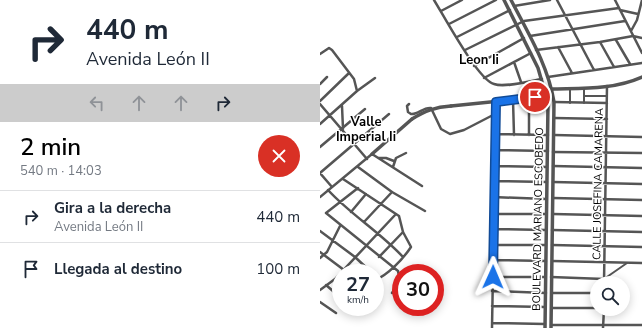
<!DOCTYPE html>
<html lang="es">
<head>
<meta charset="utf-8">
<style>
  body { margin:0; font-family:"Nunito Sans",sans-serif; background:#f6f6f7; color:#1f2937; height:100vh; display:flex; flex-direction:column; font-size:15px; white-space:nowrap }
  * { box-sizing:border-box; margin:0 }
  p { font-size:13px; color:#747a83 }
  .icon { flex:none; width:22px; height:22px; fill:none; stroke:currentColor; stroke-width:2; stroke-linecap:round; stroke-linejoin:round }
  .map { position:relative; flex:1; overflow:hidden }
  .panel { display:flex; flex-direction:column; background:#fff; width:320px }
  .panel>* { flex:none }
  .top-card { background:#fff; color:#1f2937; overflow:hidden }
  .buttons { position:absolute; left:270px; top:276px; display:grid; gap:8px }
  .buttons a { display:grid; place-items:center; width:40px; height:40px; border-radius:50%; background:#fff; box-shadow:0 2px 10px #0003; font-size:20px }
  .speed { position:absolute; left:12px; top:264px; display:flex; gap:8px; font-size:20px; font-weight:700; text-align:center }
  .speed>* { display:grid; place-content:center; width:52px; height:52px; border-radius:50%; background:#fff; box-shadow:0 2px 10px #0003; line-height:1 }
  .speed small { font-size:10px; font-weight:400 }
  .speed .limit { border:6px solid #d22; background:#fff; color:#111 }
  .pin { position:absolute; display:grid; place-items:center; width:34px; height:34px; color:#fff; margin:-17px; border:2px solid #fff; border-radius:50%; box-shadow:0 1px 4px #0007 }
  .me { position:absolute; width:44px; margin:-22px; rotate:1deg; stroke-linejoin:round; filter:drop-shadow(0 0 3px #0008) }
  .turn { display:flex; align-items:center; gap:14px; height:84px; padding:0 20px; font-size:18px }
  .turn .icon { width:52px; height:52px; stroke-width:2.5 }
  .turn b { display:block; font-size:28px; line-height:34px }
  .lanes { display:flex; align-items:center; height:38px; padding:0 20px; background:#0003; justify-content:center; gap:20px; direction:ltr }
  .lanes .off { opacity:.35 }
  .round { display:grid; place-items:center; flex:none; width:42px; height:42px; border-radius:21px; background:#f6f6f7 }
  .headline { display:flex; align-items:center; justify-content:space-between; height:68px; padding:0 20px }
  h1 { font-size:24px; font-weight:600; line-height:30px; color:#000 }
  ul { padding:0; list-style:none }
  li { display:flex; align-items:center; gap:12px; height:52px; padding:0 20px; border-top:1px solid #e0e1e3 }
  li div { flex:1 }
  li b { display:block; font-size:15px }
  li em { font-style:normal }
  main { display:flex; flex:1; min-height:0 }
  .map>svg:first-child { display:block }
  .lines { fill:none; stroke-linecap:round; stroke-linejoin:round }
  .pedestrian { stroke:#555; stroke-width:2 }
  .minor { stroke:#555; stroke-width:2.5 }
  .tertiary { stroke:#555; stroke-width:3.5 }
  .tertiary-bridge { stroke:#555; stroke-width:3.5 }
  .route-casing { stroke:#114b97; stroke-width:10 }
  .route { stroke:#1a73e8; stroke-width:7 }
  .labels { text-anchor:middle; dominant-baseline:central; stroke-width:3; stroke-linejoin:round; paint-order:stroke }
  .street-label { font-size:11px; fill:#000; stroke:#fff }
  .quarter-label { font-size:13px; font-weight:bold; fill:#000; stroke:#fff }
</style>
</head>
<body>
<main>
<section class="panel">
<div class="top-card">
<div class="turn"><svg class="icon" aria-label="right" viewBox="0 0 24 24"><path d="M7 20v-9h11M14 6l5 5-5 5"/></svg><div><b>440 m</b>Avenida León II</div></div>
<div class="lanes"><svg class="icon off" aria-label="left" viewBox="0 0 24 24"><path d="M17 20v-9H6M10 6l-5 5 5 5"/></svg><svg class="icon off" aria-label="ahead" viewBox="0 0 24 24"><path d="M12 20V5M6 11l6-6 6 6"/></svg><svg class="icon off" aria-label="ahead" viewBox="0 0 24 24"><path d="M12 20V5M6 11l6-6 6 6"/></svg><svg class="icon" aria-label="right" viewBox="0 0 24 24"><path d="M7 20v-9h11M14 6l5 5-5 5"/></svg></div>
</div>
<div class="headline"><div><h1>2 min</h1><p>540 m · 14:03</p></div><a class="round" style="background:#d93025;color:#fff"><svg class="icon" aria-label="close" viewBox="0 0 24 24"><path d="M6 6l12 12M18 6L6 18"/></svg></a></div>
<ul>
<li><svg class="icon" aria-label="right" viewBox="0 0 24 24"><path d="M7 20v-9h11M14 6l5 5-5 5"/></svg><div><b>Gira a la derecha</b><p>Avenida León II</p></div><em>440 m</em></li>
<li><svg class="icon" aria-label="arrive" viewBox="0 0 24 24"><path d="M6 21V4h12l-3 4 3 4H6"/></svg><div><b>Llegada al destino</b></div><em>100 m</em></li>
</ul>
</section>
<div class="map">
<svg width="322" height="328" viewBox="0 0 322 328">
  <rect width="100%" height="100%" fill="#fff"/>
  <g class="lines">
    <path class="pedestrian" d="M 250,89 L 250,103
      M 264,89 L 264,103
      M 264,96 L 287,96
      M 284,279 L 307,263"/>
    <path class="minor" d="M 114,0 C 124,16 158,80 174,84 C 185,88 209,81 222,79
      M 237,0 L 274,70
      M 295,0 L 322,53
      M 194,6 L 230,0
      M 300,10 L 318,14
      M 121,11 L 142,0
      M 129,24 L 176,0
      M 311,31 L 317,20 L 322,0
      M 210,36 L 305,21
      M 137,37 L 190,10
      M 296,40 L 310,64
      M 280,42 L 294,67
      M 238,47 L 252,73
      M 145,50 L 204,21 L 299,8
      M 216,50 L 280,42 L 313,36 L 322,38
      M 0,54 L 9,48 L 12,50 L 34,79 L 37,91
      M 194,62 L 201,82
      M 154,66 L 204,38
      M 228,77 L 322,63
      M 164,78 L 211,53
      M 0,84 L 7,77
      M 209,98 L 209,135
      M 193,100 L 194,135
      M 0,101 L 29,73
      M 234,102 L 287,103
      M 0,104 L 47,159
      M 89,104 L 87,106 L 88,112 L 91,114 C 98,115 103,107 111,108 L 121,129 L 130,134 L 144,130 L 175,114
      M 22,106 L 23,129
      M 234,118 L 287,119
      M 0,124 L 37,91 L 55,78
      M 175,134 L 228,135
      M 234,135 L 322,137
      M 0,147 L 45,109
      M 174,150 L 228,151
      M 233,152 L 322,153
      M 59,158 L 66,158 L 74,161
      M 174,166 L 227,167
      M 233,166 L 322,168
      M 38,167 L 72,192 L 105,211
      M 73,167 L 76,158 L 86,153
      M 0,173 L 69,114
      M 0,173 L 12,187
      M 23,179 L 79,216 L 83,232 L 90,245 L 91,247 C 83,259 68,275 55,280
      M 174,181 L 227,182
      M 233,182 L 322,184
      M 38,188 L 6,213 L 78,271 L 80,281 L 72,293
      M 8,190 C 31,215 60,232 83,257
      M 0,197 L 52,154 L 102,186
      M 173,197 L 226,199
      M 233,198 L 322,200
      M 31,212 L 46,194
      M 173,214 L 226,214
      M 233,214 L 322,216
      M 44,222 L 72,192
      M 173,229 L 226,230
      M 232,230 L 322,232
      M 0,231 L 35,257 L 52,273
      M 173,245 L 226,245
      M 232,245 L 322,247
      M 0,252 L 28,273
      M 59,257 L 83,232
      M 0,258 L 7,252 L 20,226
      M 173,260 L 226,261
      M 232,261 L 322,263
      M 173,277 L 225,277
      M 231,277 L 284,279
      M 284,283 L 287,86
      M 6,285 L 21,298
      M 0,290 L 15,279 L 76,214
      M 172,291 L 226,293
      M 232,293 L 277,293
      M 0,302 L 16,313
      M 172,306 L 225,307
      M 232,308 L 277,308
      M 172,323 L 225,324
      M 231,325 L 322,325
      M 172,328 L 176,102
      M 283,328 L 284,309"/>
    <path class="tertiary" d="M 184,0 L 218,68 L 228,103 L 225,328
      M 191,0 C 208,33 228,65 234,102 L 231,328
      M 231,89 C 261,88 293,90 322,77
      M 131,106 L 209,98 L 227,94
      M 52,154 L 92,119"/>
    <path class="tertiary-bridge" d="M 92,119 C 105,111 115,107 131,106"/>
  </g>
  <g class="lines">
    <defs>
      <path id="route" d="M 173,277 L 176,102 L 215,97"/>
    </defs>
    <use href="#route" class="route-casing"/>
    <use href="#route" class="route"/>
  </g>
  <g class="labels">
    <g class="street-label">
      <text transform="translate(278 184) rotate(-89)">CALLE JOSEFINA CAMARENA</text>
      <text transform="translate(218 219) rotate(-89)">BOULEVARD MARIANO ESCOBEDO</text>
    </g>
    <g class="quarter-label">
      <text x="159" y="60">Leon Ii</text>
      <text x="46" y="122">Valle<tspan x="46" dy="15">Imperial Ii</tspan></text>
    </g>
  </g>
</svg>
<div class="buttons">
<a><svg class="icon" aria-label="search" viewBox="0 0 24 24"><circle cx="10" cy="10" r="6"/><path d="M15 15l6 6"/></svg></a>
</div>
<div class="speed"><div>27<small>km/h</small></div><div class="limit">30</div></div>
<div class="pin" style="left:215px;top:97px;background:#d93025"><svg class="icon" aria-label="arrive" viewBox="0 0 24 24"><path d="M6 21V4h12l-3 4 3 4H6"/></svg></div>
<svg class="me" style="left:173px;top:277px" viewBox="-20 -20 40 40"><path d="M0-17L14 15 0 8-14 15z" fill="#1a73e8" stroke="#fff" stroke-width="4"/></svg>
</div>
</main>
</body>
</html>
